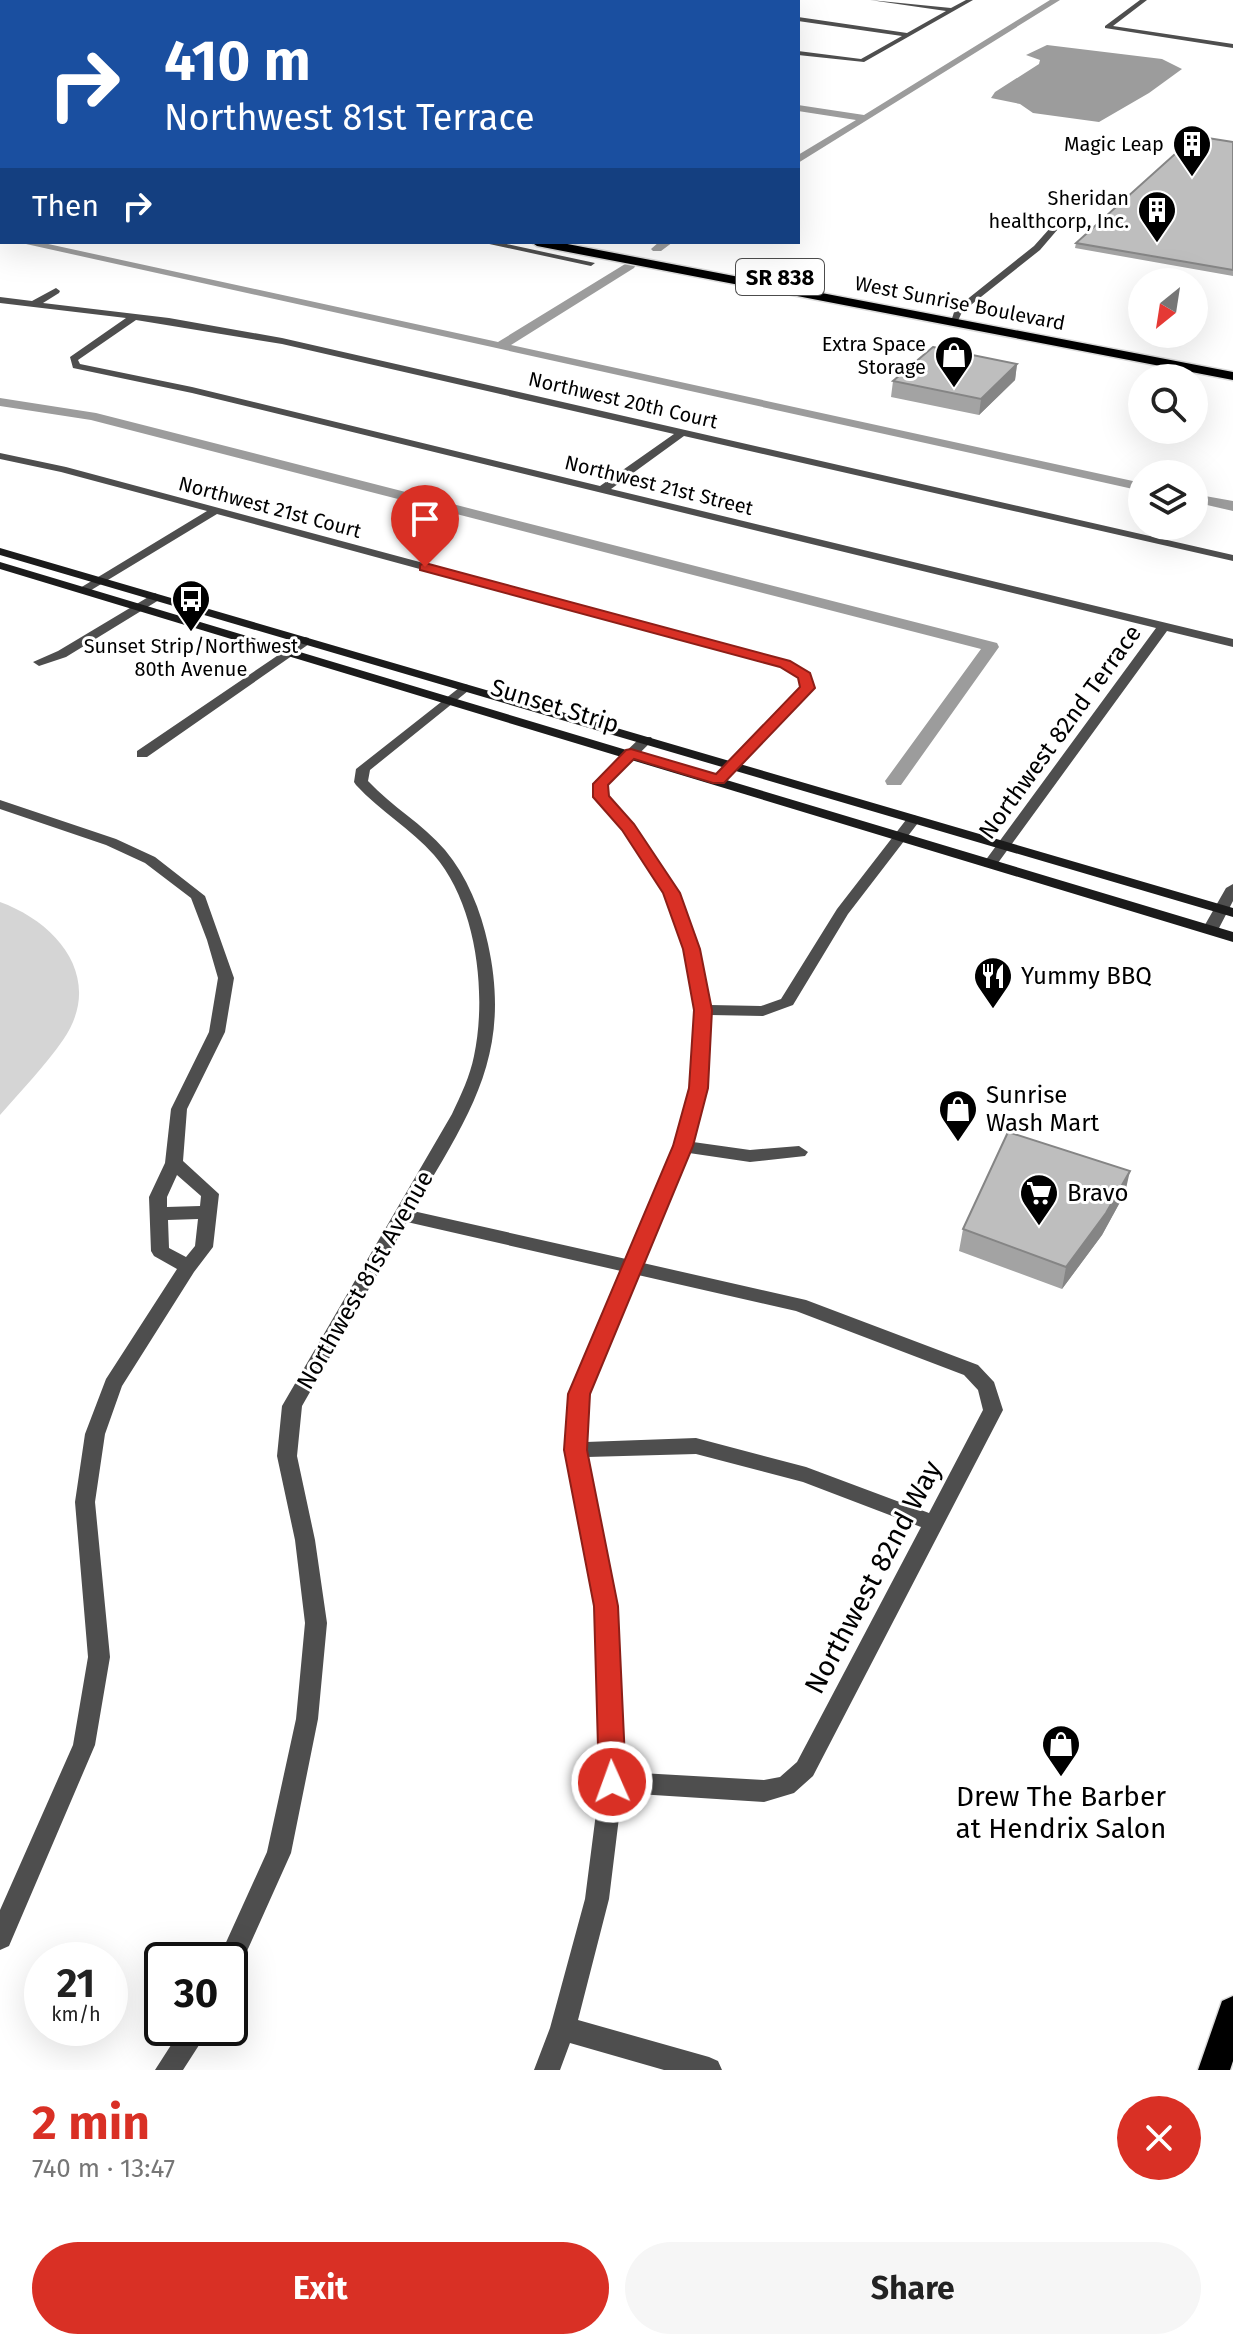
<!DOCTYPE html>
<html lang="en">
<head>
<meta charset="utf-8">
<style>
  body { margin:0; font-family:"Fira Sans",sans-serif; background:#f6f6f6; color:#222; height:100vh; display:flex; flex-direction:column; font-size:30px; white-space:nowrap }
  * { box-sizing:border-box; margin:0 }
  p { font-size:26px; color:#767676 }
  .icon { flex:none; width:44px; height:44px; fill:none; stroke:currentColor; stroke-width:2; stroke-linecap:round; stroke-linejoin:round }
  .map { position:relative; height:2070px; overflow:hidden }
  .panel { display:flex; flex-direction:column; background:#fff; flex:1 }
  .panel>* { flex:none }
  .banner { position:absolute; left:0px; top:0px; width:800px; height:244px; box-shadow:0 8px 32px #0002; background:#1a4fa0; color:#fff; overflow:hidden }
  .needle { width:52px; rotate:210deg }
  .fabs { position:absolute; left:1128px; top:268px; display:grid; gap:16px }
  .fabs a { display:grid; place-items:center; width:80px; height:80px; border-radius:50%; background:#fff; box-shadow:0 8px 32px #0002; font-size:40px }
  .speed { position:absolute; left:24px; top:1942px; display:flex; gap:16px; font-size:40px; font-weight:700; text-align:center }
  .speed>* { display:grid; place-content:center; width:104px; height:104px; border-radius:50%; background:#fff; box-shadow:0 8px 32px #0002; line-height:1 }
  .speed small { font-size:20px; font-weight:400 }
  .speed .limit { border:4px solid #111; border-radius:12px; background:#fff; color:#111 }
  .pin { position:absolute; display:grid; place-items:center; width:68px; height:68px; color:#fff; margin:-82px -34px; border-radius:50% 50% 50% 0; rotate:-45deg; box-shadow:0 0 8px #0007 }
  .pin .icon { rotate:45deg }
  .me { position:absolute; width:88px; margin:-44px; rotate:358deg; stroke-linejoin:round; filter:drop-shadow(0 0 6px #0008) }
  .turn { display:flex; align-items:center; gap:28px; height:168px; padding:0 32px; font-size:36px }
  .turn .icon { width:104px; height:104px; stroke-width:2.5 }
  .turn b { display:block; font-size:56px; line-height:68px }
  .then { display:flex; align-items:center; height:76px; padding:0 32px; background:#0003; gap:16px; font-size:30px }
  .round { display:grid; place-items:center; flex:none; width:84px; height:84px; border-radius:42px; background:#f6f6f6 }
  .summary { display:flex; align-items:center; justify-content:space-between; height:136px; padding:0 32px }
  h1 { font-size:48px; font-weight:700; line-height:60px; color:#d93025 }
  .primary-button { display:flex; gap:16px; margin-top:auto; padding:16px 32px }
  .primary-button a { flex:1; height:92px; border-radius:48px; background:#d93025; color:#fff; font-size:32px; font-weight:700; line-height:92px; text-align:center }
  .primary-button a+a { background:#f6f6f6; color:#222 }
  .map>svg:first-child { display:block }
  .green { fill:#d5d5d5 }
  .water { fill:#9c9c9c }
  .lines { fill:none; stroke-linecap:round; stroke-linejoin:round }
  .canal { fill:#9c9c9c; fill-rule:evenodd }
  .primary-casing { stroke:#dbdbdb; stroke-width:3 }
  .highway-casing { stroke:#dbdbdb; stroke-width:3 }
  .street { fill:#4e4e4e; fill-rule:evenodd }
  .secondary { fill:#1b1b1b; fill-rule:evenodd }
  .primary { fill:#000; fill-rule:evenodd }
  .highway { fill:#000; fill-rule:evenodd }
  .wall { fill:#a3a3a3 }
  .shaded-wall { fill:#858585 }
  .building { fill:#bebebe; stroke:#858585; stroke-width:2 }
  .route { fill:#d93025; stroke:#8d1f18; stroke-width:2 }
  .labels { text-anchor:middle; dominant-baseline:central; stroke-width:6; stroke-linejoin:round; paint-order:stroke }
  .far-poi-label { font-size:20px; fill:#000; stroke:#fff; text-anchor:end }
  .far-street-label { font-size:20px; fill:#000; stroke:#fff }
  .shield { fill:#fff; stroke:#4c4c4c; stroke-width:2 }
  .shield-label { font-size:22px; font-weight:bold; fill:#000 }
  .street-label { font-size:24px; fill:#000; stroke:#fff }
  .poi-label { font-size:24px; fill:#000; stroke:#fff; text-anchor:start }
  .near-street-label { font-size:28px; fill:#000; stroke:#fff }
  .near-poi-label { font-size:28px; fill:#000; stroke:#fff }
</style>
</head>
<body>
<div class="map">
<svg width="1233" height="2070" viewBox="0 0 1233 2070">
  <rect width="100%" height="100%" fill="#fff"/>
  <path class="green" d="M 0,902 C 58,923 105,979 63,1040 C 45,1066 21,1091 0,1115 Z"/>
  <path class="water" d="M 1047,45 L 1162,59 L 1182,69 L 1149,93 L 1099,122 L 1033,113 L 1020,104 L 991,98 L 995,92 L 1039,64 L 1040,60 L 1026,55 Z"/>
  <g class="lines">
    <path class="canal" d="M 1050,0 L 1060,0 L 798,163 L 798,155 L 856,120 L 798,111 L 798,105 L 864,115 Z
      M 0,234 L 2,234 L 2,240 L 0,240 Z
      M 17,242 L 39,242 L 498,342 L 630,261 L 636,265 L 634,268 L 511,345 L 1142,483 L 1142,491 Z
      M 659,242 L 673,242 L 661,251 L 653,251 L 651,249 Z
      M 0,398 L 96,413 L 997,643 L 999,647 L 901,785 L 887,785 L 885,781 L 981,649 L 91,420 L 0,406 Z
      M 1194,494 L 1233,501 L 1233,511 L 1194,502 Z"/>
    <defs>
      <path id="primary" d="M 1233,1996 L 1233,2061 L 1230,2070 L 1198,2070 L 1222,2001 Z"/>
      <path id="highway" d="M 0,135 L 2,135 L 2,141 L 0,141 Z
        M 531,242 L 557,242 L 1233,372 L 1233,380 L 537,246 Z"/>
    </defs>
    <use href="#primary" class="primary-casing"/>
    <use href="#highway" class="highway-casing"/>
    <path class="street" d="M 870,0 L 951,8 L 966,0 L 973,0 L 864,62 L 798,55 L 798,51 L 861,59 L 902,36 L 798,21 L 798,17 L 907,33 L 946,11 Z
      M 1140,0 L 1147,0 L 1113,26 L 1233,44 L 1233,48 L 1105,28 L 1105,26 Z
      M 0,146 L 2,146 L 2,150 L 0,150 Z
      M 1051,227 L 1058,229 L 1040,250 L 962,312 L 956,325 L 950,325 L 955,309 L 1034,246 Z
      M 480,242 L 497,242 L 595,263 L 591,266 Z
      M 56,288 L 60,291 L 59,293 L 43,303 L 169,318 L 282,338 L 1233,555 L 1233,561 L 684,436 L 611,489 L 1233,639 L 1233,647 L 1167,631 L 995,867 L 985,867 L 983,864 L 985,861 L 1156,628 L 192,393 L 73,368 L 70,357 L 126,318 L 0,303 L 0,297 L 32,301 ZM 136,320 L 282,344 L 674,434 L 600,486 L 192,387 L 80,364 L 78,360 Z
      M 0,453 L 66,467 L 789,661 L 809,673 L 814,688 L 724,783 L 714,783 L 714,777 L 801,687 L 799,678 L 781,667 L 217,514 L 88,592 L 80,592 L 80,588 L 207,511 L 61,472 L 0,459 Z
      M 155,593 L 161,597 L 159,600 L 66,657 L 39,666 L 33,662 L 58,651 Z
      M 305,637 L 309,638 L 309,644 L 147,757 L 137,757 L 137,751 Z
      M 464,684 L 468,685 L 468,691 L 370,770 L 368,781 C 392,807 423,824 445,850 C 467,876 481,911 488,944 C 513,1058 467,1117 413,1211 L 626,1259 L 674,1146 L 690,1088 L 695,1010 L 684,949 L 665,893 L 623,830 L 594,797 L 595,781 L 641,737 L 651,737 L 653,740 L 607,785 L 608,796 L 633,824 L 679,893 L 700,949 L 710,1005 L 761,1006 L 781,999 L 837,909 L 909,816 L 914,815 L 921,819 L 848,914 L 793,1005 L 763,1016 L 711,1015 L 706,1088 L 693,1142 L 750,1150 L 799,1146 L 808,1152 L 805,1156 L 750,1162 L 689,1153 L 643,1263 L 806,1300 L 978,1365 L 994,1382 L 1003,1410 L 813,1776 L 794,1793 L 764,1802 L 622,1793 L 609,1899 L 578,2020 L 709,2057 L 718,2061 L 722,2070 L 664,2070 L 570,2043 L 560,2070 L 534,2070 L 550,2028 L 585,1899 L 600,1782 L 595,1606 L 566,1450 L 569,1394 L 621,1271 L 407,1222 L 302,1406 L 297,1456 L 315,1540 L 327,1623 L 318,1719 L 291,1853 L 239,1969 L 230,1972 L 230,1960 L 218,1960 L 267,1852 L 296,1719 L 305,1623 L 295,1540 L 277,1456 L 282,1406 L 452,1114 C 461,1095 470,1076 474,1056 C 487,995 477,904 434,855 C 411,829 380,811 356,785 L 354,782 L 356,769 ZM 638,1275 L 796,1311 L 964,1375 L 978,1390 L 983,1410 L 929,1513 L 806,1467 L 696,1438 L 586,1442 L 589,1394 ZM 696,1454 L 803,1482 L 921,1527 L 797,1762 L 780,1777 L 764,1780 L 623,1772 L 617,1606 L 587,1457 Z
      M 0,800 L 116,839 L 155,857 L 205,896 L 234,978 L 225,1032 L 187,1109 L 183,1161 L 219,1194 L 213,1247 L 194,1272 L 122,1386 L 105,1434 L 95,1502 L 110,1657 L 95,1745 L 9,1946 L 0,1950 L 0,1910 L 73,1745 L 88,1657 L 75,1502 L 85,1434 L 106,1379 L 177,1269 L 154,1256 L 151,1251 L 149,1197 L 165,1163 L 171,1109 L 209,1032 L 218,978 L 207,940 L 191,898 L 145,863 L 106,845 L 0,809 ZM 177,1175 L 201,1196 L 200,1206 L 167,1207 L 167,1197 ZM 198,1219 L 195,1246 L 186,1257 L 169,1248 L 168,1220 Z
      M 1233,884 L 1233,901 L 1218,930 L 1215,933 L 1205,933 L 1202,930 L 1226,888 Z
      M 182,2028 L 210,2028 L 183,2070 L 155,2070 Z"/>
    <path class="secondary" d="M 0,23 L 2,24 L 2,29 L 0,28 Z
      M 0,65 L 2,65 L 0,70 Z
      M 0,548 L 1233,908 L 1233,917 L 0,555 Z
      M 0,562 L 1233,932 L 1233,942 L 0,569 Z"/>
    <use href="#primary" class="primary"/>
    <use href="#highway" class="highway"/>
  </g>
  <path class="wall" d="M 1233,142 L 1233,276 L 1075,248 L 1076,243 Z
    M 1017,364 L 1015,380 L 979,415 L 891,397 L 893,381 Z
    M 1125,1193 L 1102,1235 L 1062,1289 L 959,1251 L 963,1229 Z"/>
  <path class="shaded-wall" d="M 1017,364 L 1015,380 L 979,415 L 981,399 Z
    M 1130,1171 L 1125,1193 L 1102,1235 L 1062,1289 L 1066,1267 Z"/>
  <path class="building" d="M 1195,136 L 1233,142 L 1233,270 L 1076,243 Z
    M 933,347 L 1017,364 L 981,399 L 893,381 Z
    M 1008,1132 L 1130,1171 L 1106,1213 L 1066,1267 L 963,1229 Z"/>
  <path class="route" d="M 425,563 L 790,661 L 810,673 L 815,688 L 724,783 L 713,783 L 634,759 L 608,785 L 609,796 L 634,824 L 680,893 L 700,949 L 712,1010 L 708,1088 L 693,1146 L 590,1394 L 587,1450 L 618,1606 L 626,1782 L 622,1790 L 612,1794 L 603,1790 L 599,1782 L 594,1606 L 564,1450 L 568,1394 L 673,1146 L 689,1088 L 694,1010 L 683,949 L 663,893 L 622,830 L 593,797 L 593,784 L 626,750 L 631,749 L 716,774 L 800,687 L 798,678 L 780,667 L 420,570 L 420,565 Z"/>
  <defs>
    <symbol id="building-pin" viewBox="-11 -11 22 30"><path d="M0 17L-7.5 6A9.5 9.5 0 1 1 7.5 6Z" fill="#000" stroke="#fff"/><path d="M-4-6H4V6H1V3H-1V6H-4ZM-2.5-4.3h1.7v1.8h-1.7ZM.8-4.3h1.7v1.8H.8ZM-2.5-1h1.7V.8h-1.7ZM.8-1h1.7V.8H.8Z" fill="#fff"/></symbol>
    <symbol id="shop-pin" viewBox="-11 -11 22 30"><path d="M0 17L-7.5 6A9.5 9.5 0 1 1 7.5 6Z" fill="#000" stroke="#fff"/><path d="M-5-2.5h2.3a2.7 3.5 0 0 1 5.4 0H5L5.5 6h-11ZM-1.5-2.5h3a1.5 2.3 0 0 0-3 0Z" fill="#fff"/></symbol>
    <symbol id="bus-pin" viewBox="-11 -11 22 30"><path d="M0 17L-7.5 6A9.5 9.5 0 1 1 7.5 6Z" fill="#000" stroke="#fff"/><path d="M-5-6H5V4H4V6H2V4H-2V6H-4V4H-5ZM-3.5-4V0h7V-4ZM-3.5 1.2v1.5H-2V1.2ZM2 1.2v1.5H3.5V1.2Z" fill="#fff"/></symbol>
    <symbol id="restaurant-pin" viewBox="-11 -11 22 30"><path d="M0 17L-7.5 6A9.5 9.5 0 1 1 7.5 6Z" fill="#000" stroke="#fff"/><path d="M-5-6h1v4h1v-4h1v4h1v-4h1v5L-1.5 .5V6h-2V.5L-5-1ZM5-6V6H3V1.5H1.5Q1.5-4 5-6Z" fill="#fff"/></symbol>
    <symbol id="supermarket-pin" viewBox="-11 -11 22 30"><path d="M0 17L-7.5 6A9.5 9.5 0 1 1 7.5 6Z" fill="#000" stroke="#fff"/><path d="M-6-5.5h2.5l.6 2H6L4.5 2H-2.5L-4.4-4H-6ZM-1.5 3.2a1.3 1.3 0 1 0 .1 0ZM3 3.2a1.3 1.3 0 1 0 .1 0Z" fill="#fff"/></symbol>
  </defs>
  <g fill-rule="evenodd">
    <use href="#building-pin" x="1170" y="122" width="44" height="60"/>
    <use href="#building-pin" x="1135" y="188" width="44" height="60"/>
    <use href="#shop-pin" x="932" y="333" width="44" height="60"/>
    <use href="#bus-pin" x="169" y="577" width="44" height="60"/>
    <use href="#restaurant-pin" x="971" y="954" width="44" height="60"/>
    <use href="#shop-pin" x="936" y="1087" width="44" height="60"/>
    <use href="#supermarket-pin" x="1017" y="1171" width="44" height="60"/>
    <use href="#shop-pin" x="1039" y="1722" width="44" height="60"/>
  </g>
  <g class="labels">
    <g class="far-poi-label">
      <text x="1164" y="144">Magic Leap</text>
      <text x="1129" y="198">Sheridan<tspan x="1129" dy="23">healthcorp, Inc.</tspan></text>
      <text x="926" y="344">Extra Space<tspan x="926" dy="23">Storage</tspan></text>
      <text x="191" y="646" text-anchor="middle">Sunset Strip/Northwest<tspan x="191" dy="23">80th Avenue</tspan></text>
    </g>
    <g class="far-street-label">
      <text transform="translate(960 303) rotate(11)">West Sunrise Boulevard</text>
      <text transform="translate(623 400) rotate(13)">Northwest 20th Court</text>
      <text transform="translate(659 485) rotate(14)">Northwest 21st Street</text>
      <text transform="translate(270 507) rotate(15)">Northwest 21st Court</text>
    </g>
    <rect class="shield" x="736" y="259" width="88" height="36" rx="6"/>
    <g class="shield-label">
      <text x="780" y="277">SR 838</text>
    </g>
    <g class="street-label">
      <text transform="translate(555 706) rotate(17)">Sunset Strip</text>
      <text transform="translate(1060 732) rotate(-54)">Northwest 82nd Terrace</text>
      <text transform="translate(365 1280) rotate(-60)">Northwest 81st Avenue</text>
    </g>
    <g class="poi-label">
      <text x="1021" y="976">Yummy BBQ</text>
      <text x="986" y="1095">Sunrise<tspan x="986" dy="28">Wash Mart</tspan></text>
      <text x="1067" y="1193">Bravo</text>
    </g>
    <g class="near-street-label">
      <text transform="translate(873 1577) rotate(-62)">Northwest 82nd Way</text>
    </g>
    <g class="near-poi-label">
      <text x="1061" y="1796">Drew The Barber<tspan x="1061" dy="32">at Hendrix Salon</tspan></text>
    </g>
  </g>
</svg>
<div class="fabs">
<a><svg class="needle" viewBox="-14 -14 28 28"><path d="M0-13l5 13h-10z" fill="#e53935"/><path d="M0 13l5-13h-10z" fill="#767676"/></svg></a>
<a><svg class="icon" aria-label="search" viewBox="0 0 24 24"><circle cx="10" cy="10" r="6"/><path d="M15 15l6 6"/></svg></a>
<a><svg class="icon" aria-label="layers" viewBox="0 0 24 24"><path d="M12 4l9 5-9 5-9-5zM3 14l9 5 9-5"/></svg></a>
</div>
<div class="speed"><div>21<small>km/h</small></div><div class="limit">30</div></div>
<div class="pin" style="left:425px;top:567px;background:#d93025"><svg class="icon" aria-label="arrive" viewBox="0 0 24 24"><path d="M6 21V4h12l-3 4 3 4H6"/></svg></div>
<svg class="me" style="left:612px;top:1782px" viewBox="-20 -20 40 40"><circle r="17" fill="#d93025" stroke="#fff" stroke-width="3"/><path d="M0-11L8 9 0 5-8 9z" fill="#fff"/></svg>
<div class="banner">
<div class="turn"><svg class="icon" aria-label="right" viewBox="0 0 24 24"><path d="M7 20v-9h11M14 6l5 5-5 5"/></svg><div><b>410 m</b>Northwest 81st Terrace</div></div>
<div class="then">Then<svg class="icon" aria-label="right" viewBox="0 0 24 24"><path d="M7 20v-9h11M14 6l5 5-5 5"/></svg></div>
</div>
</div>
<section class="panel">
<div class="summary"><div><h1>2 min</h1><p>740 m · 13:47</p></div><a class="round" style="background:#d93025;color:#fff"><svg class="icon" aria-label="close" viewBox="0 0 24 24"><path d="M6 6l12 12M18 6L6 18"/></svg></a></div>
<div class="primary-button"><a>Exit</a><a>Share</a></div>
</section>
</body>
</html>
